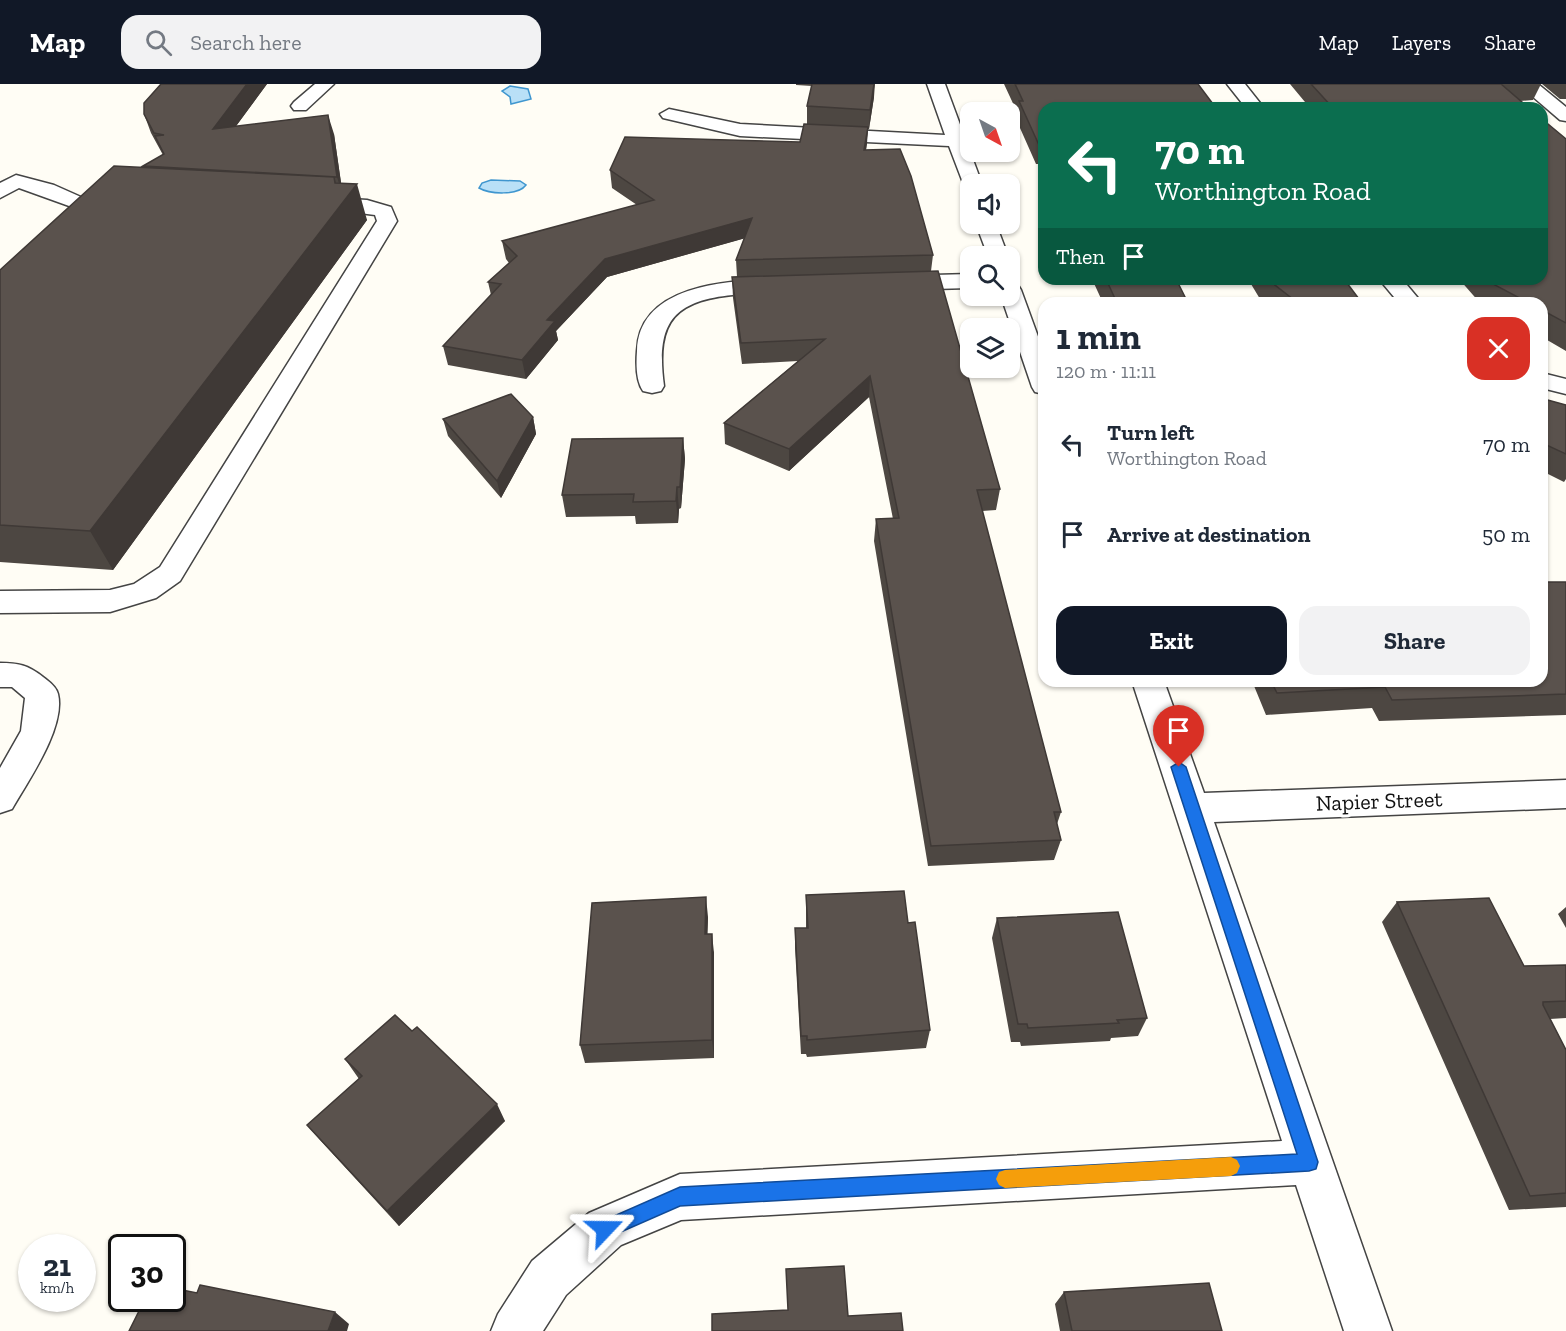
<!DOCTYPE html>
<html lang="en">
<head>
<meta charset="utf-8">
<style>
  body { margin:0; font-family:"Zilla Slab",serif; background:#f2f2f3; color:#1f2937; height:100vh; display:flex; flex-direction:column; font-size:22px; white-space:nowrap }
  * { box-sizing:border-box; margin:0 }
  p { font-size:20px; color:#747a83 }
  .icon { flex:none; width:33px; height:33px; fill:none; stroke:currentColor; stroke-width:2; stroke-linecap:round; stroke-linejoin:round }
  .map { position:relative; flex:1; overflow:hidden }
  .sheet { position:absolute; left:1038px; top:213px; width:510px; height:390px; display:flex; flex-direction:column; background:#fff; border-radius:18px; box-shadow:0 2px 4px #0004 }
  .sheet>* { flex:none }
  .hud { position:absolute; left:1038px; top:18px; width:510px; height:183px; border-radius:18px; box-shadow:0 2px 4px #0004; background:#0b6e4f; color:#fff; overflow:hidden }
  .needle { width:39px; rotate:140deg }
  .controls { position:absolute; left:960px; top:18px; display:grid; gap:12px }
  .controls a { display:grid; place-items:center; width:60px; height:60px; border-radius:12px; background:#fff; box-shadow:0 2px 4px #0004; font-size:30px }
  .speed { position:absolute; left:18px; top:1150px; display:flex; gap:12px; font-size:30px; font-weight:700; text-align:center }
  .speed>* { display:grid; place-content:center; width:78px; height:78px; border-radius:50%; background:#fff; box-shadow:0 2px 4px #0004; line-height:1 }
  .speed small { font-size:15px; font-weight:400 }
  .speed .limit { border:3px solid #111; border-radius:9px; background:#fff; color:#111 }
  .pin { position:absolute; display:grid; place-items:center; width:51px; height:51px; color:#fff; margin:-62px -26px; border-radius:50% 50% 50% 0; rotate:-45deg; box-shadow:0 0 6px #0007 }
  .pin .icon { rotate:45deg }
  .me { position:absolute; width:66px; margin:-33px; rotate:67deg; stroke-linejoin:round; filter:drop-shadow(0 0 4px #0008) }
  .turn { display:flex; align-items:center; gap:21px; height:126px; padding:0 18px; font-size:27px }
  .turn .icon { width:78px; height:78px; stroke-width:2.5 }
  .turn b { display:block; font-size:42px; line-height:51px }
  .then { display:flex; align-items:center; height:57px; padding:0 18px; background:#0003; gap:12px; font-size:22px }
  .round { display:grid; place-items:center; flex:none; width:63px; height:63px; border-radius:18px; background:#f2f2f3 }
  .summary { display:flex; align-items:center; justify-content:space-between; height:102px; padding:0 18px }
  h1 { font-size:36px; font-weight:800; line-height:45px }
  .button { display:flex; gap:12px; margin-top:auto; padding:12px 18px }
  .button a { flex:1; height:69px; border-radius:18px; background:#111827; color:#fff; font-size:24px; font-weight:800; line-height:69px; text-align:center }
  .button a+a { background:#f2f2f3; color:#1f2937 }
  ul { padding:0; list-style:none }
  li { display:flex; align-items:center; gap:18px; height:90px; padding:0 18px }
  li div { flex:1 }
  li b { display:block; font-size:22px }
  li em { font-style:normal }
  header { display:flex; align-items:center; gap:36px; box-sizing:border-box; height:84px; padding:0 30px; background:#111827; color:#fff }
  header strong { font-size:28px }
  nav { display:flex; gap:33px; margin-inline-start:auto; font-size:21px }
  .search { width:420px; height:54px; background:#f2f2f3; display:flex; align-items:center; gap:15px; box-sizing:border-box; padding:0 21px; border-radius:18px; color:#747a83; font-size:22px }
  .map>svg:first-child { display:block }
  .water { fill:#b9e0f7; stroke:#3f96cf; stroke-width:1.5 }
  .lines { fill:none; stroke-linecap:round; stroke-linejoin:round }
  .minor-casing { stroke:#444; stroke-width:3 }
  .minor { fill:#fff; fill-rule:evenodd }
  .wall { fill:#4d4742 }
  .shaded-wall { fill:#3f3936 }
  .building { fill:#5a524d; stroke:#3f3936; stroke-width:1.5 }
  .route { fill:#1a73e8; stroke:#114b97; stroke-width:1.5 }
  .slow { fill:#f59e0b }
  .labels { text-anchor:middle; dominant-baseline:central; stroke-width:6; stroke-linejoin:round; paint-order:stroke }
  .street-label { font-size:22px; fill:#111; stroke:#fff }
</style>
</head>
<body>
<header>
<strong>Map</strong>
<div class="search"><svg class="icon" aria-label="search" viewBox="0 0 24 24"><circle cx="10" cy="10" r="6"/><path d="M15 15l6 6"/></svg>Search here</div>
<nav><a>Map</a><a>Layers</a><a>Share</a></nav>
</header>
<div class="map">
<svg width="1566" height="1247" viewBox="0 0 1566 1247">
  <rect width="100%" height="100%" fill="#fffdf5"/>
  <path class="water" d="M 510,2 L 528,5 L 531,15 L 511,20 L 510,13 L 502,7 Z
    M 491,96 L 520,97 L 526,101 C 518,112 489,110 479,104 L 482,99 Z"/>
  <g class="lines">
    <defs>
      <path id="minor" d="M 315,0 L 334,0 L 306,26 L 294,26 L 291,22 L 294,18 Z
        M 927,0 L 945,0 L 982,100 L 970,100 L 970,106 L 965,104 L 949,62 L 740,52 L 663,34 L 660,30 L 669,25 L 740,40 L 945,51 Z
        M 1227,0 L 1245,0 L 1264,24 L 1246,24 Z
        M 1518,0 L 1538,0 L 1566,23 L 1566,37 L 1560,36 Z
        M 16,91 L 54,101 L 90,117 L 93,121 L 90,125 L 83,127 L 19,104 L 0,114 L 0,99 Z
        M 319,113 L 367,116 L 391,123 L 397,137 L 180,497 L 156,514 L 110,528 L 0,529 L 0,507 L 110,506 L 134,500 L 160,483 L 377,137 L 375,131 L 312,123 L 309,119 L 312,115 Z
        M 976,140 L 996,140 L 1008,172 L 988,172 Z
        M 970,190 L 970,204 L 897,206 L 889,204 L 886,199 L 889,194 L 897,192 Z
        M 777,195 L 785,197 L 788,202 L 785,207 C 771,210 757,209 743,210 C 675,215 655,235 664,302 L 661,307 L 652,309 L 643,307 C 636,297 636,280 637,267 C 639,200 728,197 777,195 Z
        M 1379,195 L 1402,195 L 1422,219 L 1399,219 Z
        M 1010,199 L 1018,201 L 1021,206 L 1044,269 L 1044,310 L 1035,308 L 1032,303 L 1001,212 L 1010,212 Z
        M 1542,289 L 1566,295 L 1566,310 L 1542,304 Z
        M 0,579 C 18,579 28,581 43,593 C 48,597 56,602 58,610 C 66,643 28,697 12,725 L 0,729 L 0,684 L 21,647 L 25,614 L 12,603 L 0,603 Z
        M 1132,597 L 1164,597 L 1204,709 L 1566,696 L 1566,724 L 1214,738 L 1392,1247 L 1344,1247 L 1296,1101 L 681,1136 L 621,1161 L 566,1211 L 543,1247 L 491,1247 L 498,1230 L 532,1177 L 589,1129 L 680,1090 L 1282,1057 Z"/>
    </defs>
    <use href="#minor" class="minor-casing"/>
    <use href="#minor" class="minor"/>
  </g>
  <path class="wall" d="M 161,0 L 267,0 L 236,42 L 334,50 L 341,99 L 367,136 L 113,486 L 0,478 L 0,186 L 144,84 L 143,82 L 163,71 L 151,49 L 144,30 Z
    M 796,0 L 875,0 L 874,13 L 869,45 L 868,45 L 866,66 L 933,171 L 931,187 L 1000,405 L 996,426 L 982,427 L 1061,728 L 1057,740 L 1061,756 L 1054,776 L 928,782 L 874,457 L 876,435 L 893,435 L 869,313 L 789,387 L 725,360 L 724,339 L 798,277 L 742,280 L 733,214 L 732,193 L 737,193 L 736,176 L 745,154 L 607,193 L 556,247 L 558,256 L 526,295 L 448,281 L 443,262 L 491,211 L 488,198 L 509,179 L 506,175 L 502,157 L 637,121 L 612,104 L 610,86 L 800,58 L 807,41 L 807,22 L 812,2 L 796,1 Z
    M 1004,0 L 1198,0 L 1044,24 L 1044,89 L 1040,80 L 1036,80 L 1016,35 L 1017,28 Z
    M 1290,0 L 1541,0 L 1533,16 L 1520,17 L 1529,24 L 1310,24 Z
    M 1542,0 L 1566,0 L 1566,15 L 1560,15 Z
    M 1566,55 L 1566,267 L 1542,253 L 1542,219 L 1480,219 L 1459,195 L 1542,195 Z
    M 1092,195 L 1176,195 L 1188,219 L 1103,219 Z
    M 1248,195 L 1344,195 L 1362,219 L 1264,219 L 1260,215 Z
    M 1544,315 L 1566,321 L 1566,395 L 1564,398 L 1542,387 L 1542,318 Z
    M 533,333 L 536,350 L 501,414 L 448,352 L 443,335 Z
    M 683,354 L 685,375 L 681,424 L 679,425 L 678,439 L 636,440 L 635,432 L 566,433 L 562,411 Z
    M 1566,498 L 1566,631 L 1379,637 L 1372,624 L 1266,631 L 1252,597 L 1542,597 Z
    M 806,811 L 908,839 L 930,946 L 926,964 L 807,973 L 806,970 L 801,970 L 795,864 L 795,844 L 806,844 Z
    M 1397,818 L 1524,882 L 1566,881 L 1566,934 L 1550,935 L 1566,966 L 1566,1123 L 1509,1126 L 1382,838 Z
    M 1566,823 L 1566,844 L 1558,830 Z
    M 708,833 L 707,850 L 714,869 L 714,974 L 585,979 L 580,961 Z
    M 997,834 L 1147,934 L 1138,952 L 1111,954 L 1110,957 L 1021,962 L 1020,958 L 1011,958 L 992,854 Z
    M 412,947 L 505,1037 L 399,1142 L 321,1057 L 307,1041 L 359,995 L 345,975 Z
    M 1064,1208 L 1222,1247 L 1060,1247 L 1055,1220 Z"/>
  <path class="shaded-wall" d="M 247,0 L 267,0 L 220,64 L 213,45 Z
    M 874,0 L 874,13 L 869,45 L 870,26 Z
    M 328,31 L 334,50 L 343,112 L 337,93 Z
    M 868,43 L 867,60 L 863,83 L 864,66 Z
    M 334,93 L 342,119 L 357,100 L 367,136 L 113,486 L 90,447 L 335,99 Z
    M 752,134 L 753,152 L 607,193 L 556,247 L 558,256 L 526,295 L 522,276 L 547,236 L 605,175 Z
    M 870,292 L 869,313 L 789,387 L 789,365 Z
    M 533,333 L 536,350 L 501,414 L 497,397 Z
    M 683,354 L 685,375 L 681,424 L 680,403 Z
    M 677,403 L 679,425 L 678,439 L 676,417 Z
    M 706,813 L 708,833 L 707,870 L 705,850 Z
    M 712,850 L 714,869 L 714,974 L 712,956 Z
    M 497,1020 L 505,1037 L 399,1142 L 387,1127 Z
    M 335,1228 L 349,1240 L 347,1247 L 328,1247 Z"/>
  <path class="building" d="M 161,0 L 247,0 L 213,45 L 328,31 L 337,93 L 143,82 L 164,70 L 155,52 L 164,51 L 154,49 L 144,30 L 144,19 Z
    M 812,0 L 874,0 L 870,26 L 807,22 Z
    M 1015,0 L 1198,0 L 1216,24 L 1044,24 L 1044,62 L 1043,61 L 1039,61 L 1019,17 L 1023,17 Z
    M 1311,0 L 1501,0 L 1529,24 L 1333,24 Z
    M 1542,35 L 1566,55 L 1566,239 L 1542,226 L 1542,219 L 1529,219 L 1491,199 L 1487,195 L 1542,195 Z
    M 804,40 L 868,43 L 864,66 L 900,65 L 911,92 L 933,171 L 736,176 L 752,134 L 605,175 L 547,236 L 555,237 L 522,276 L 443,262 L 501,200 L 488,198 L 517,172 L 502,157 L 654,116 L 610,86 L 625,53 L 800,58 Z
    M 114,82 L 334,93 L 335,99 L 357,100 L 90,447 L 0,441 L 0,186 Z
    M 938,187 L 1000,405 L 977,406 L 1061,728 L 1054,728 L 1061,756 L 931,762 L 876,435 L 899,434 L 870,292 L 789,365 L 724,339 L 825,255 L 741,259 L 732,193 Z
    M 1106,195 L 1176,195 L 1188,219 L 1117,219 Z
    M 1267,195 L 1344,195 L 1362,219 L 1298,219 Z
    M 511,310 L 533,333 L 497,397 L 443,335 Z
    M 1544,315 L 1566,321 L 1566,370 L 1542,359 L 1542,326 Z
    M 683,354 L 680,403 L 677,403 L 676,417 L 633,418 L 634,410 L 562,411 L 572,355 Z
    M 1542,498 L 1566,498 L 1566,610 L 1392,616 L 1385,603 L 1277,609 L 1271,597 L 1542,597 Z
    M 904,807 L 908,839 L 915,838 L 930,946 L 807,956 L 807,952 L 801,952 L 795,844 L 808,844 L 806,811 Z
    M 706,813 L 705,850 L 712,850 L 712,956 L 580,961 L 592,819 Z
    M 1489,814 L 1524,882 L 1566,881 L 1566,917 L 1543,918 L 1543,921 L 1566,966 L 1566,1109 L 1530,1112 L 1397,818 Z
    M 1118,828 L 1147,934 L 1117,936 L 1119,939 L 1028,944 L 1027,940 L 1018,940 L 997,834 Z
    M 395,931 L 412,947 L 417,943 L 497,1020 L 387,1127 L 307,1041 L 362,992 L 345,975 Z
    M 844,1182 L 848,1232 L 901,1229 L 903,1247 L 712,1247 L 712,1230 L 788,1226 L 786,1185 Z
    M 1209,1199 L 1222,1247 L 1072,1247 L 1064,1208 Z
    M 200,1201 L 335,1228 L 328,1247 L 129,1247 L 145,1215 L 172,1215 L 172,1204 L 197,1209 Z"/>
  <path class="route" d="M 1179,678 L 1186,683 L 1318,1078 L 1316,1085 L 1309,1087 L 680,1122 L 605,1155 L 598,1152 L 596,1145 L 598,1139 L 680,1103 L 1297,1070 L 1171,683 Z"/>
  <path class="slow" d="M 1231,1073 L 1237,1076 L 1240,1082 L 1237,1089 L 1231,1092 L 1005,1104 L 999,1101 L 996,1095 L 999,1088 L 1005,1086 Z"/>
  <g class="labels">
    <g class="street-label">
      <text transform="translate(1379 717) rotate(-2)">Napier Street</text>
    </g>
  </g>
</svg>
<div class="controls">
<a><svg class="needle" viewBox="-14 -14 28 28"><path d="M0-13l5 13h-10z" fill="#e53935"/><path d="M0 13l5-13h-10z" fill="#747a83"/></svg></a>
<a><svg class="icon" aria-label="sound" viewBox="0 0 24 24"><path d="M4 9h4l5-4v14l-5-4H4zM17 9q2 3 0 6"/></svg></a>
<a><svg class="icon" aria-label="search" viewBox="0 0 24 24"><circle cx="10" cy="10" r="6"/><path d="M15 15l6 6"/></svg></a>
<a><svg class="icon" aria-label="layers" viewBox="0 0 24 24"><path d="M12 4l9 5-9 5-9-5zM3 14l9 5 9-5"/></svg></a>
</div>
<div class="speed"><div>21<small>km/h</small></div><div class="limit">30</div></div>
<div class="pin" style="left:1179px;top:683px;background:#d93025"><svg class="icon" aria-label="arrive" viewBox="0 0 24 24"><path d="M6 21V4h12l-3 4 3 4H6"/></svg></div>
<svg class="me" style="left:605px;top:1145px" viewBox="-20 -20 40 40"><path d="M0-17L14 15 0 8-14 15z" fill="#1a73e8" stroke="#fff" stroke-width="4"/></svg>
<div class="hud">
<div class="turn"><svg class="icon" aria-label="left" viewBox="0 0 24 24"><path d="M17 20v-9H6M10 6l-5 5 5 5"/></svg><div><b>70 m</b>Worthington Road</div></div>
<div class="then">Then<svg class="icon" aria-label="arrive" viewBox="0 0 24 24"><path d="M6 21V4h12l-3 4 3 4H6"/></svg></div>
</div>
<section class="sheet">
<div class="summary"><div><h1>1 min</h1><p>120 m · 11:11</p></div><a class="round" style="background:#d93025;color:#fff"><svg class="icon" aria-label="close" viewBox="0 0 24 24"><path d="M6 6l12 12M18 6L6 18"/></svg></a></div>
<ul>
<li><svg class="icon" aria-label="left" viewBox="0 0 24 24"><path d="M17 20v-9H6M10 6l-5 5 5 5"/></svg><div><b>Turn left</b><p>Worthington Road</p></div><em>70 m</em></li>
<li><svg class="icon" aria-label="arrive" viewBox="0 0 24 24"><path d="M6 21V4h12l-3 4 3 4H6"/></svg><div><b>Arrive at destination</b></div><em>50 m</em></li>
</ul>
<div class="button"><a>Exit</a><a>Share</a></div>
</section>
</div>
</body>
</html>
